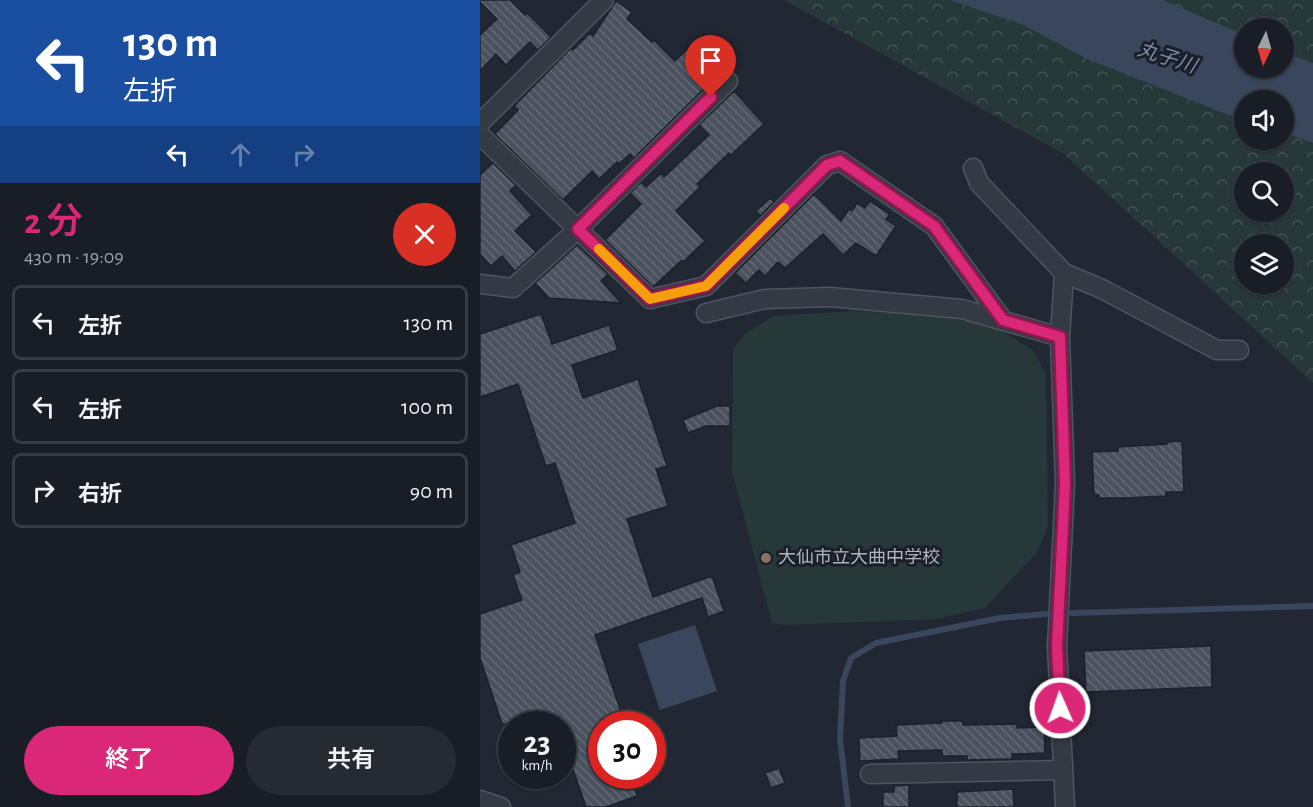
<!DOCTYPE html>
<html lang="ja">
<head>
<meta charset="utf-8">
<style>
  body { margin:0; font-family:"Alegreya Sans","Noto Sans JP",sans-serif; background:#262b32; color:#f1f3f6; height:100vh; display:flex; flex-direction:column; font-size:22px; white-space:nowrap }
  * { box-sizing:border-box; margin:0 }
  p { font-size:20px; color:#9fa2a7 }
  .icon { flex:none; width:33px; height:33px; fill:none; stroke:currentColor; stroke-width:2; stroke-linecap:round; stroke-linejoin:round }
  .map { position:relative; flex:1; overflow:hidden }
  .panel { display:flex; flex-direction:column; background:#191e26; width:480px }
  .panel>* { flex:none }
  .hud { background:#1a4fa0; color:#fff; overflow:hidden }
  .needle { width:39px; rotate:185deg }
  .controls { position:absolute; left:754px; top:18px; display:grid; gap:12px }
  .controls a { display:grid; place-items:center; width:60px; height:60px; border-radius:50%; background:#191e26; box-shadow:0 2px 4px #0004,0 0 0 2px #373c43; font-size:30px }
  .speed { position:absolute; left:18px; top:711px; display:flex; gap:12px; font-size:30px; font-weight:700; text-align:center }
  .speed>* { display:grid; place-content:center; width:78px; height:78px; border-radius:50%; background:#191e26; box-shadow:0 2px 4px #0004,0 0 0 2px #373c43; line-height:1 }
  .speed small { font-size:15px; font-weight:400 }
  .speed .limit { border:9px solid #d22; background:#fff; color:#111 }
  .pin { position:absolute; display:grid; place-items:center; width:51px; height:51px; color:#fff; margin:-62px -26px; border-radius:50% 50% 50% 0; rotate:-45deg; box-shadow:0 0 6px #0007 }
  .pin .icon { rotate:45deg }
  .me { position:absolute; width:66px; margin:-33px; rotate:358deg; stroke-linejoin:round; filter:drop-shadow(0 0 4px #0008) }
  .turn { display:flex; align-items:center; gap:21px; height:126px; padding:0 24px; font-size:27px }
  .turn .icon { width:78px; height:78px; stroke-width:2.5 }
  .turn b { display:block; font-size:42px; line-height:51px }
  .lanes { display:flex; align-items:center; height:57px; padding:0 24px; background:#0003; justify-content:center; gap:30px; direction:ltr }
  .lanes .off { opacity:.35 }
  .round { display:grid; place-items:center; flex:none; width:63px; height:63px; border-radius:32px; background:#262b32 }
  .summary { display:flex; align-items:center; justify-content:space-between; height:102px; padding:0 24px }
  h1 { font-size:36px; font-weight:600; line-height:45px; color:#db2777 }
  .button { display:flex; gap:12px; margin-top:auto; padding:12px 24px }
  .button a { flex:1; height:69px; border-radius:36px; background:#db2777; color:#fff; font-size:24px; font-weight:600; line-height:69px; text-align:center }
  .button a+a { background:#262b32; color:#f1f3f6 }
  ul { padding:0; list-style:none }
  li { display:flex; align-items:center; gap:18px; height:75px; margin:0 12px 9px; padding:0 12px; border:3px solid #373c43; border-radius:9px }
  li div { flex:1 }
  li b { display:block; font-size:22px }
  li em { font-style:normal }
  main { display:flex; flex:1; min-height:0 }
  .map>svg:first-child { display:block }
  .grass { fill:#273838 }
  .forest { fill:url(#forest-crowns); fill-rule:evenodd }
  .water { fill:#39465b }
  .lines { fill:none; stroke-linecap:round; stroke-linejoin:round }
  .stream { stroke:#39465b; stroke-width:6 }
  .building { fill:url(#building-back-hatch); stroke:#1c212b; stroke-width:1.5 }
  .minor-casing { stroke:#4f555f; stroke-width:21 }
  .minor { stroke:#343a44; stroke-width:18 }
  .route-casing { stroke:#8e194d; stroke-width:15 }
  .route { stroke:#db2777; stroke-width:10 }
  .slow { stroke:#f59e0b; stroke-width:10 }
  .education-dot { fill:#8d6e63; stroke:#1a1f29; stroke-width:2 }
  .labels { text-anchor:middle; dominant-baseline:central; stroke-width:6; stroke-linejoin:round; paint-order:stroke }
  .poi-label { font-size:18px; fill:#afb5c1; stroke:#1a1f29; text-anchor:start }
  .water-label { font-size:20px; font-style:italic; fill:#7a8ba6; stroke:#1a1f29 }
</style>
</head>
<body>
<main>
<section class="panel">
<div class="hud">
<div class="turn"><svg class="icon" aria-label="left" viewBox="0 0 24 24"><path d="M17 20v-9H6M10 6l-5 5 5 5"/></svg><div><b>130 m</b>左折</div></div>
<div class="lanes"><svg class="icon" aria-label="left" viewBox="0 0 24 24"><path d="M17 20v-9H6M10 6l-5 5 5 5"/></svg><svg class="icon off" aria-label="ahead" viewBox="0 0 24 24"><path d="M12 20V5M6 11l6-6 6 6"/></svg><svg class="icon off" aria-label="right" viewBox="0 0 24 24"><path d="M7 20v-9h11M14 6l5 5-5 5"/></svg></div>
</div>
<div class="summary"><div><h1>2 分</h1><p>430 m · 19:09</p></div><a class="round" style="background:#d93025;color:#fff"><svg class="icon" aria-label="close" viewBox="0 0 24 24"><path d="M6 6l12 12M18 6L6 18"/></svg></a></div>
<ul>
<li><svg class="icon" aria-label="left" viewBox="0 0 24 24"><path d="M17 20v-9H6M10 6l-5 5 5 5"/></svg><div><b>左折</b></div><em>130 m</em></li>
<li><svg class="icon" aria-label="left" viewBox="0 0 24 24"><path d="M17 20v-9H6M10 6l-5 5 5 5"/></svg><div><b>左折</b></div><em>100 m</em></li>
<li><svg class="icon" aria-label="right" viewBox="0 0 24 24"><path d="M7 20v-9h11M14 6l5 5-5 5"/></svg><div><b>右折</b></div><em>90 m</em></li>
</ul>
<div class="button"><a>終了</a><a>共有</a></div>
</section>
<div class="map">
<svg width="833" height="807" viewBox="0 0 833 807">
  <defs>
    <pattern id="forest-crowns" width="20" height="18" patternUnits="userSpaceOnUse" patternTransform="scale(1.5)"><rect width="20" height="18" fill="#273838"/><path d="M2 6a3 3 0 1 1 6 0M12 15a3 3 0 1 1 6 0" fill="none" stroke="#445353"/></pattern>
    <pattern id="building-back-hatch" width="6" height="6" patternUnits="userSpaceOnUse" patternTransform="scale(1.5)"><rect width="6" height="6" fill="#4a525f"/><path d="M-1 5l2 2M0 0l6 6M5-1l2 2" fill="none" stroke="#626974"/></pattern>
  </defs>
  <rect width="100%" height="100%" fill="#212833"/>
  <path class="grass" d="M 373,311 L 464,316 L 516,328 L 553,350 L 566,375 L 568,526 L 558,551 L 505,608 L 455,619 L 304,625 L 292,623 L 252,471 L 253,349 L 266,333 L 294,316 Z"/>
  <path class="forest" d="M 304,0 L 470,0 L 543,25 L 607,59 L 738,111 L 765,120 L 765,140 L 804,140 L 804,133 L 833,143 L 833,383 L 584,154 ZM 765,172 L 804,172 L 804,212 L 765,212 ZM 765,244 L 804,244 L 804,284 L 765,284 Z
    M 683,0 L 833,0 L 833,63 L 804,52 L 804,28 L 765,28 L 765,35 Z"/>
  <path class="water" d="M 470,0 L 683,0 L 765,35 L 765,68 L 804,68 L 804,52 L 833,63 L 833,143 L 804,133 L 804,100 L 765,100 L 765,120 L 738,111 L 607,59 L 543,25 Z
    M 215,625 L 237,691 L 180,710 L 158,644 Z"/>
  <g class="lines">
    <path class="stream" d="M 592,613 L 833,606
      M 368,807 L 360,739 L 363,681 L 371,658 L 396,643 L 520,618 L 566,614"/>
  </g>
  <path class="building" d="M 0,0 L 30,0 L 45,15 L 47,13 L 71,37 L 58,50 L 50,42 L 26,65 L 16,54 L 0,71 L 0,35 L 17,19 L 0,2 Z
    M 136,1 L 152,12 L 147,19 L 172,42 L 174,40 L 195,61 L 208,48 L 232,73 L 235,71 L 238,75 L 154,158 L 150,154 L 139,164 L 137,162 L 119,179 L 112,171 L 83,200 L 15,134 L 38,110 L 34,106 L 91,48 L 93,50 L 110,33 L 113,36 Z
    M 254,91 L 284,124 L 251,155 L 249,153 L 217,184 L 220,187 L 196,211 L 225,241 L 203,262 L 201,261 L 173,287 L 125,240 L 161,204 L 150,193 L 161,182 L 166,187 L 181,173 L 184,177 L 229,135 L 219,125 Z
    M 13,163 L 36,185 L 30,191 L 52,215 L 35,231 L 56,252 L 35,271 L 22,256 L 11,266 L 0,254 L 0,175 Z
    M 334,194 L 361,221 L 369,209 L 372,211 L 377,203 L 385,208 L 390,201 L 410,214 L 406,219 L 416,226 L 396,256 L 376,243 L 363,255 L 343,234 L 305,268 L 298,262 L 285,276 L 279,270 L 266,283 L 255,273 Z
    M 290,198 L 294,202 L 280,216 L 276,211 Z
    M 97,245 L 128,274 L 121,281 L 141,303 L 69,298 L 55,283 Z
    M 61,314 L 72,344 L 129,325 L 138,350 L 92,365 L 103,398 L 158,379 L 187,466 L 176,469 L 188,506 L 147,519 L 173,597 L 232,576 L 244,611 L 228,617 L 222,598 L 115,635 L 145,724 L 122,724 L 122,776 L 150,776 L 157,796 L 126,807 L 106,807 L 90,761 L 82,764 L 82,724 L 22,724 L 0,658 L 0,614 L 42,600 L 33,575 L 40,572 L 31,545 L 95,523 L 75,463 L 66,466 L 38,384 L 0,397 L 0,334 Z
    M 237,406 L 250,406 L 250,426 L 226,426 L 208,433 L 203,420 Z
    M 702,441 L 704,492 L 686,492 L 686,496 L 646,498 L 619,498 L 619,495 L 614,495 L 612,452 L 638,451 L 638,447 L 687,444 L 687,442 Z
    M 731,646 L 732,687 L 606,692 L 604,651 Z
    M 461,721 L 482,721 L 483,725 L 537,724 L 537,728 L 564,727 L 565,753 L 532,754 L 532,759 L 487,760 L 487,756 L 462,756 L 462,750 L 418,751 L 419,759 L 380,761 L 379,738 L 417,736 L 416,725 L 462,723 Z
    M 299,768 L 305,783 L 291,788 L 285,773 Z
    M 429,785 L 429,807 L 403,807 L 403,792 L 414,792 L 414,786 Z
    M 533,789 L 534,807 L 477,807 L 477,792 Z"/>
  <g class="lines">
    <defs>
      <path id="minor" d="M 0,123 L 124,0
        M 0,135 L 170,299 L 226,286 L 347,165 L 360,161 L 454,226 L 523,320
        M 493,168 L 499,183 L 584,273 L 580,337 L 585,484 L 577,646 L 585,807
        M 584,273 L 622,289 L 737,350 L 759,350
        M 0,284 L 33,288 L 98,229 L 248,81
        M 226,313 L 285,299 L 350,297 L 482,309 L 580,337
        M 390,774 L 583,770
        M 0,800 L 21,807"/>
    </defs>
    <use href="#minor" class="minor-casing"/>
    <use href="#minor" class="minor"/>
  </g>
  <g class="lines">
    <defs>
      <path id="route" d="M 231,97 L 98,229 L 170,299 L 226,286 L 347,165 L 360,161 L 454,226 L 523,320 L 580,337 L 585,484 L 577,646 L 580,708"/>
    </defs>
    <use href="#route" class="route-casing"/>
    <use href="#route" class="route"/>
    <path class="slow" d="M 119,249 L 170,299 L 226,286 L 304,208"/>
  </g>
  <circle class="education-dot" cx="286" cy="558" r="6"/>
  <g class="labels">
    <g class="poi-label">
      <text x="298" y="558">大仙市立大曲中学校</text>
    </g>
    <g class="water-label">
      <text transform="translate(687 58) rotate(18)">丸子川</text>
    </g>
  </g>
</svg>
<div class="controls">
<a><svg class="needle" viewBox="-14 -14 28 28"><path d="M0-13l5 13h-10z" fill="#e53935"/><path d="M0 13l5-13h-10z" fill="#9fa2a7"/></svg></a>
<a><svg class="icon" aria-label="sound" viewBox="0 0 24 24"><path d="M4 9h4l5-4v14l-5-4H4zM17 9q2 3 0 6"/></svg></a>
<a><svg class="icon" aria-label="search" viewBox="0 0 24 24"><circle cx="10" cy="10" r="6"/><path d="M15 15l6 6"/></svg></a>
<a><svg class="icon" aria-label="layers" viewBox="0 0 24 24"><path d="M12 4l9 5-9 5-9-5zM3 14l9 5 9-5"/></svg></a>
</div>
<div class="speed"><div>23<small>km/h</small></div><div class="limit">30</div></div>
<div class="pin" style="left:231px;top:97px;background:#d93025"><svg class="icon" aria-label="arrive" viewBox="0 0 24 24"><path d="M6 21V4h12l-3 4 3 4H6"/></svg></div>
<svg class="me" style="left:580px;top:708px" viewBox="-20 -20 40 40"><circle r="17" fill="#db2777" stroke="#fff" stroke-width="3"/><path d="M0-11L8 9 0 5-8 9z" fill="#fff"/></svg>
</div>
</main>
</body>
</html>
